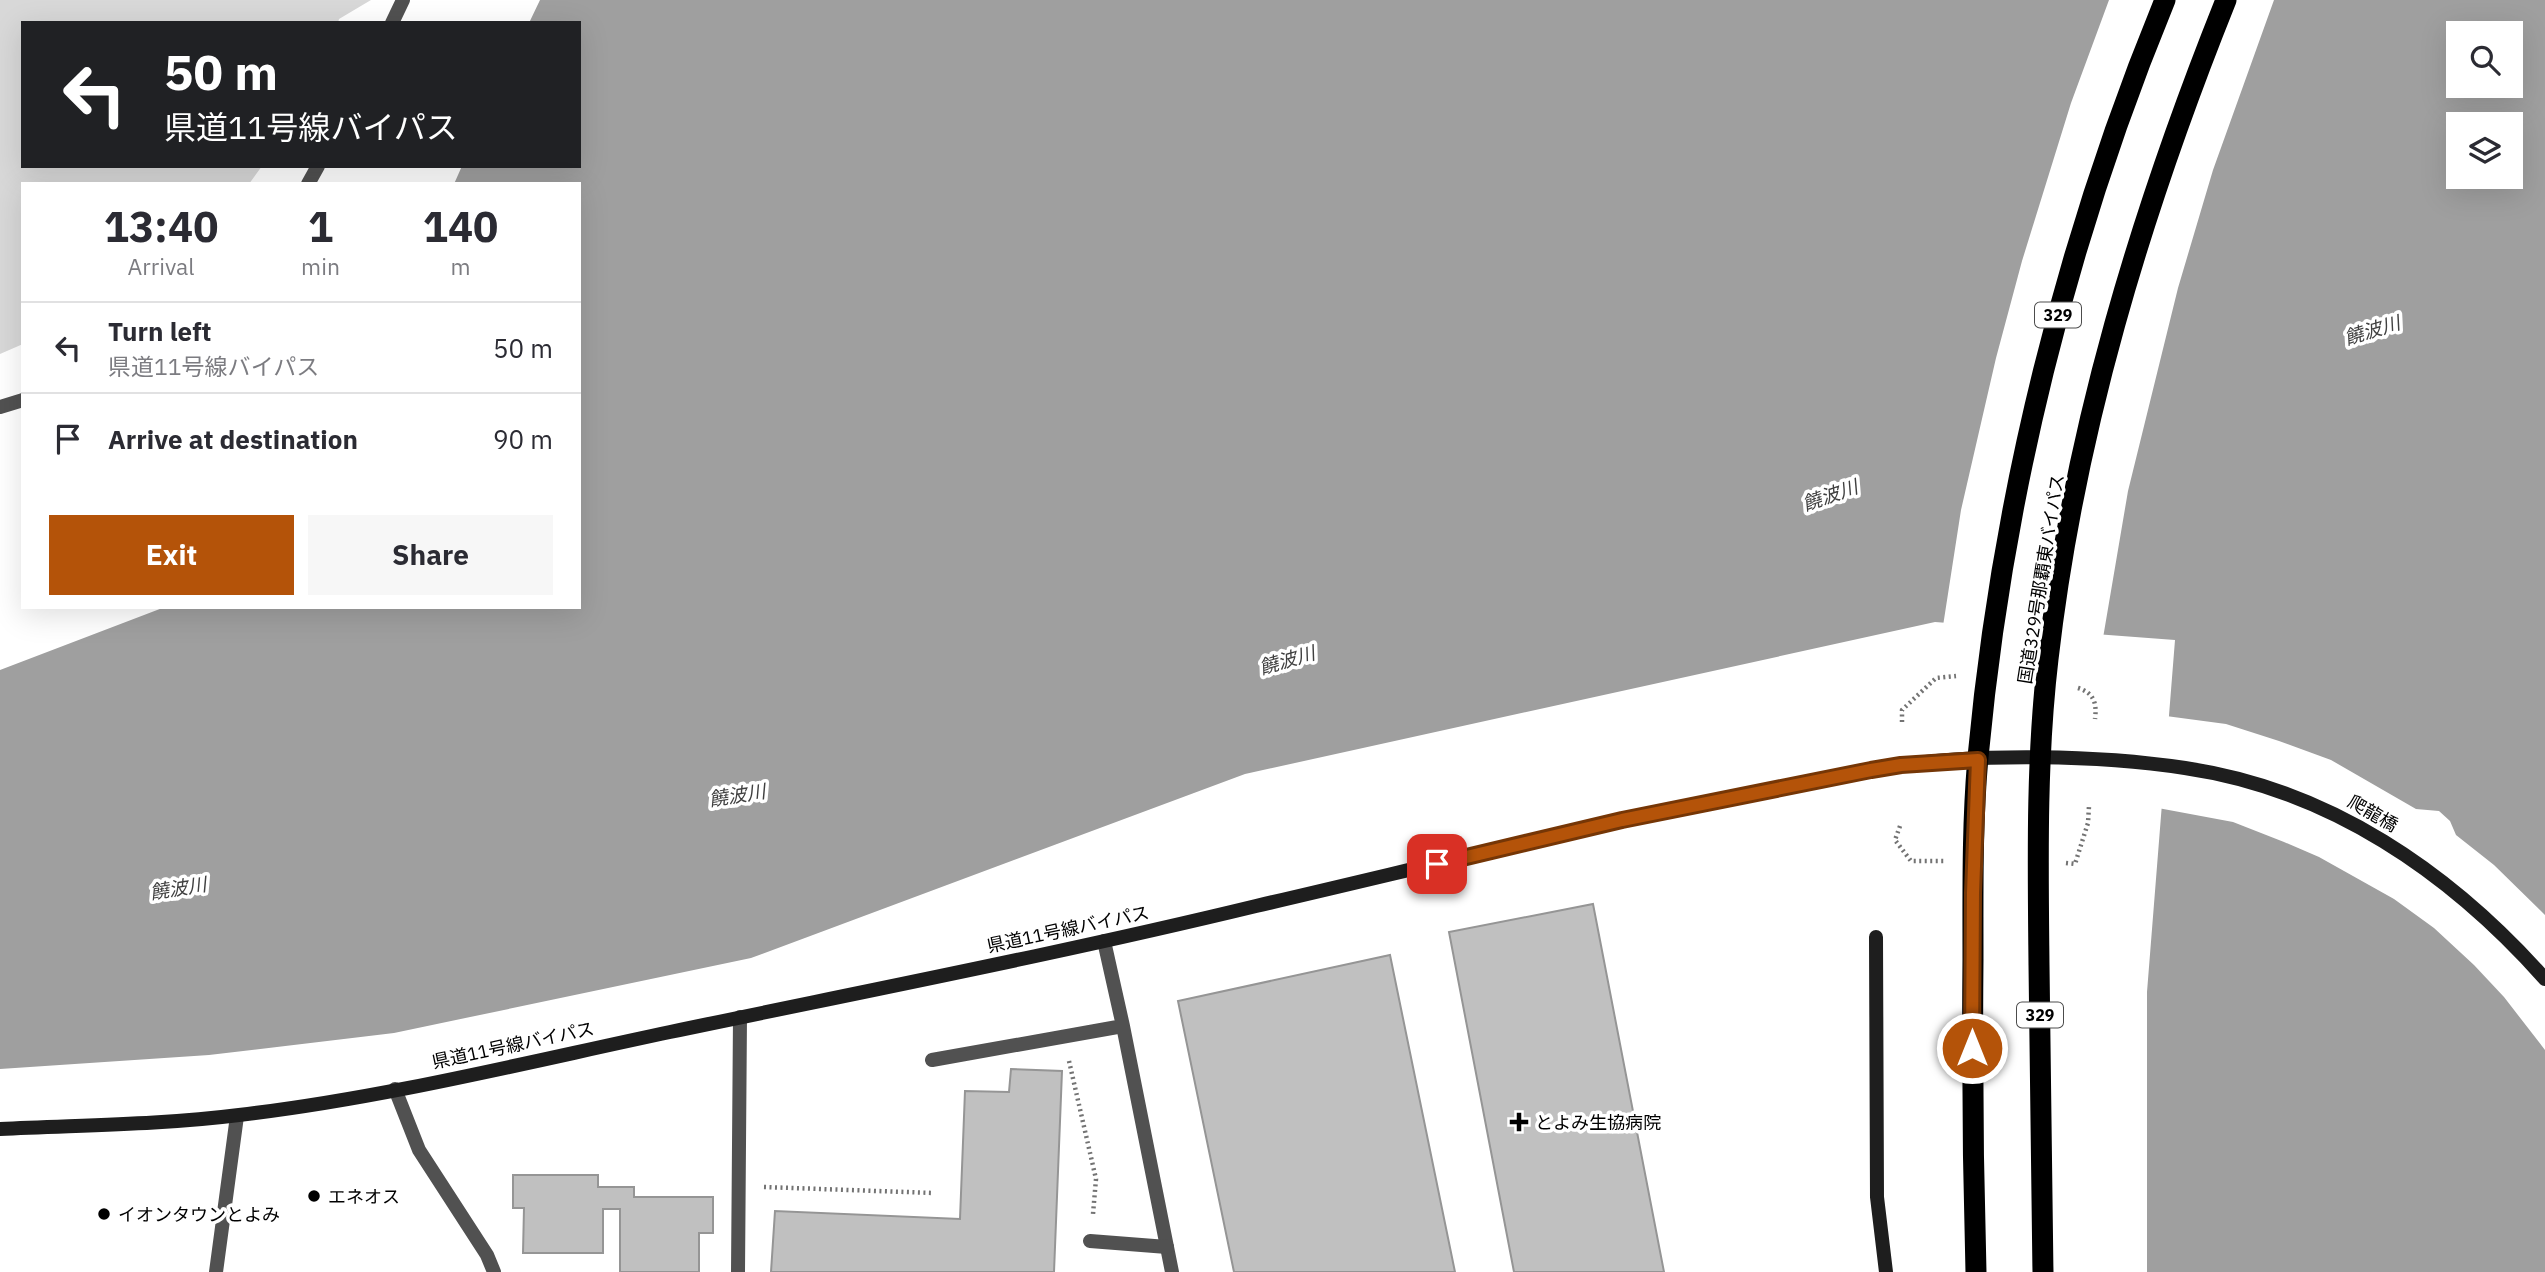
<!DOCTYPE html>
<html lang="en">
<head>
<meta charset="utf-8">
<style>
  body { margin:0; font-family:"IBM Plex Sans","Noto Sans JP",sans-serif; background:#f7f7f7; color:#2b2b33; height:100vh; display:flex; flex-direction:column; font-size:26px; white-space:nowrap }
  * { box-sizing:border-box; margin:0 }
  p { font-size:23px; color:#7c7c81 }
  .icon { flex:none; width:38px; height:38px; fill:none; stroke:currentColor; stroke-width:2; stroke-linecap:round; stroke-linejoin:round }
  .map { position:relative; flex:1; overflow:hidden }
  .panel { position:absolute; left:21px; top:182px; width:560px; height:427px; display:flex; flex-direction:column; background:#fff; border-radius:0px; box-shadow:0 7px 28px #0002 }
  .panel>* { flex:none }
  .guide { position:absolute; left:21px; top:21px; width:560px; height:147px; border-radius:0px; box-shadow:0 7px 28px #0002; background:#202124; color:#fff; overflow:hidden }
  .controls { position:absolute; left:2446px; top:21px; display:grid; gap:14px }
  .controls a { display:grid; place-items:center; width:77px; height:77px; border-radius:0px; background:#fff; box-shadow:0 7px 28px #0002; font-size:35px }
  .pin { position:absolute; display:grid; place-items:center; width:60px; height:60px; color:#fff; margin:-30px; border-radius:14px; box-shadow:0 4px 10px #0006 }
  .me { position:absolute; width:77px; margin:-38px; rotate:0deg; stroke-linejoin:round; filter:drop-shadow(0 0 5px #0008) }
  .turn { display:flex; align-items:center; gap:24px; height:147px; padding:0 28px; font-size:32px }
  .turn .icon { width:91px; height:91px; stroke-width:2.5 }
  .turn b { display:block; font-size:49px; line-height:60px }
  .eta { display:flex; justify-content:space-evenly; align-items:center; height:119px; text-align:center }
  .eta b { font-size:42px; font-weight:800; line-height:49px }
  .button { display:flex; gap:14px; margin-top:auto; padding:14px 28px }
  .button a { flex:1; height:80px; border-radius:0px; background:#b45309; color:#fff; font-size:28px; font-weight:800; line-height:80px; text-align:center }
  .button a+a { background:#f7f7f7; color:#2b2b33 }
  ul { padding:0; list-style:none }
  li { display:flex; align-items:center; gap:21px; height:91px; padding:0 28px; border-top:2px solid #e1e1e2 }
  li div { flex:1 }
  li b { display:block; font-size:26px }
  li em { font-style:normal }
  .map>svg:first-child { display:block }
  .green { fill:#d8d8d8 }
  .water { fill:#9f9f9f; fill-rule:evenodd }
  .pier { fill:#fff }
  .building { fill:#c0c0c0; stroke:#959595; stroke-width:2 }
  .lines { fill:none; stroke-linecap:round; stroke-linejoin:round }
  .path { stroke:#737373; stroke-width:4.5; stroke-dasharray:2 3.5; stroke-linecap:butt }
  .lane { stroke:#515151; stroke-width:14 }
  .street { stroke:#515151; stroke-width:14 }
  .secondary { stroke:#1e1e1e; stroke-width:14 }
  .highway { stroke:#000; stroke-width:21 }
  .route-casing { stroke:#753606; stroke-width:18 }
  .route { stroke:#b45309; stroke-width:12 }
  .poi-dot { fill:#000; stroke:#fff; stroke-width:2.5 }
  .labels { text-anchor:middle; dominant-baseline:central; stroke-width:7; stroke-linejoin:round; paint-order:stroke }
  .shield { fill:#fff; stroke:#4c4c4c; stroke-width:2 }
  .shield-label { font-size:16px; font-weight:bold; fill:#000 }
  .street-label { font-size:18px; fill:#000; stroke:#fff }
  .poi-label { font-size:18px; fill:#000; stroke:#fff; text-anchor:start }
  .water-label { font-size:19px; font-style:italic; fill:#404040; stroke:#fff }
</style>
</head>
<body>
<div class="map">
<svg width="2545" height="1272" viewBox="0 0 2545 1272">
  <rect width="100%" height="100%" fill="#fff"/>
  <path class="green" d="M 0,0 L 371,0 L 339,19 L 338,23 L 23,23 L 23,166 L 262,166 L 249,184 L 23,184 L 23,344 L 0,354 Z"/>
  <path class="water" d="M 540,0 L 2545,0 L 2545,1272 L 2147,1272 L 2147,992 L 2175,640 L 1935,622 L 1245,774 L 751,958 L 394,1033 L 209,1055 L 0,1069 L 0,670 L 165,607 L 579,607 L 579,184 L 454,184 L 462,166 L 579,166 L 579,23 L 529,23 ZM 2459,33 L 2511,33 L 2511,86 L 2459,86 ZM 2459,124 L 2511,124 L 2511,177 L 2459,177 Z"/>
  <path class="pier" d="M 2109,0 L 2274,0 L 2213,170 L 2178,288 L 2128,491 L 2103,638 L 1943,626 L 1961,510 L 1996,358 L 2022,261 L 2071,103 Z
    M 2166,716 L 2226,724 L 2279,741 L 2331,760 L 2416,809 L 2439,811 L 2450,821 L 2456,835 L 2494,865 L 2545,915 L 2545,1050 L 2504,997 L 2474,965 L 2434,928 L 2394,899 L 2319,857 L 2284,842 L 2233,822 L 2158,808 Z"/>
  <path class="building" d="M 1593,904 L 1664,1272 L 1514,1272 L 1449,932 Z
    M 1390,955 L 1455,1272 L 1234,1272 L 1178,1001 Z
    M 1011,1069 L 1062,1071 L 1054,1272 L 771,1272 L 775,1211 L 960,1219 L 965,1091 L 1009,1092 Z
    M 513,1175 L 598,1175 L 598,1187 L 634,1187 L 634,1197 L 713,1197 L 713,1233 L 699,1233 L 699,1272 L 620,1272 L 620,1209 L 603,1209 L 603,1253 L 523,1253 L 524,1208 L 513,1208 Z"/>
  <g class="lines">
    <path class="path" d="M 2078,688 C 2094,693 2097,703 2095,719
      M 1902,722 L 1902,710 L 1936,678 L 1956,676
      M 1900,826 L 1895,840 L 1911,861 L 1945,861
      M 2066,863 L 2075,864 L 2088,823 L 2089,806
      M 1069,1061 L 1096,1179 L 1093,1214
      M 764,1187 L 934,1193"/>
    <path class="lane" d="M 1104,941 L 1123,1026
      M 932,1060 L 1123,1026 L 1172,1272
      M 738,1272 L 740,1017"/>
    <path class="street" d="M 392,23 L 403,0
      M 308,184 L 318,166
      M 0,407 L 23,400
      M 395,1089 L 419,1150 L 487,1255 L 494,1272
      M 1090,1241 L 1167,1247
      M 216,1272 L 237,1116"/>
    <path class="secondary" d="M 1876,937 L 1877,1197 L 1886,1272
      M 0,1129 C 79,1125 160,1125 239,1115 C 384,1098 528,1062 670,1032 C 866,991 1062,953 1256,906 C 1407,871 1558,833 1710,802 C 1771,790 1832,776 1893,766 C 1979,753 2099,755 2185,768 C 2329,789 2450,872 2545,979"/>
    <path class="highway" d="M 1976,1272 C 1973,1168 1972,1063 1973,959 C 1973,892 1972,824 1978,757 C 2002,498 2066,240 2165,0
      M 2043,1272 C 2041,1170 2040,1068 2039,965 C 2038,864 2036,760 2048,659 C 2074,432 2141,212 2226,0"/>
  </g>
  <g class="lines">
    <defs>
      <path id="route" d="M 1437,864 L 1622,820 L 1871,770 L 1901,765 L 1978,760 L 1973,893 L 1972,1048"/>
    </defs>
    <use href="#route" class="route-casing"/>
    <use href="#route" class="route"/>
  </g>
  <g class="poi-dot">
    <path d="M1515.5 1111.5h7v7h7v7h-7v7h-7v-7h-7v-7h7z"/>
    <circle cx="314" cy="1196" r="7"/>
    <circle cx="104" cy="1214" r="7"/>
  </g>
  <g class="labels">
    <g class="shield">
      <rect x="2035" y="302.5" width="46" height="25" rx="5"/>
      <rect x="2017" y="1002.5" width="46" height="25" rx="5"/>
    </g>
    <g class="shield-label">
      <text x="2058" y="315">329</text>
      <text x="2040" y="1015">329</text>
    </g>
    <g class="street-label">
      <text transform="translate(2041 579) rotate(-81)">国道329号那覇東バイパス</text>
      <text transform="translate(2373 813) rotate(30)">爬龍橋</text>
      <text transform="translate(1068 929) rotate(-12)">県道11号線バイパス</text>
      <text transform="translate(513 1045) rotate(-12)">県道11号線バイパス</text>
    </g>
    <g class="poi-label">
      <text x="1535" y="1122">とよみ生協病院</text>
      <text x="328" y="1196">エネオス</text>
      <text x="118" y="1214">イオンタウンとよみ</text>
    </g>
    <g class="water-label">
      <text transform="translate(2372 330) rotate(-17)">饒波川</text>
      <text transform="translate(1830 495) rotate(-19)">饒波川</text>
      <text transform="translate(1287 660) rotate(-16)">饒波川</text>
      <text transform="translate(737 795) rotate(-9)">饒波川</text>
      <text transform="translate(178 888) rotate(-9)">饒波川</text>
    </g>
  </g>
</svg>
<div class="controls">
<a><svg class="icon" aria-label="search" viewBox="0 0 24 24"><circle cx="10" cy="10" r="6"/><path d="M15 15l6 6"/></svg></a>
<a><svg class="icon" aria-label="layers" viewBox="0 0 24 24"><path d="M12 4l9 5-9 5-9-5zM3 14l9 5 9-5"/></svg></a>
</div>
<div class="pin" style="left:1437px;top:864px;background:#d93025"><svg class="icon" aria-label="arrive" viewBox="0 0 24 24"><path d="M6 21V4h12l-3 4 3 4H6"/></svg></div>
<svg class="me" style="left:1972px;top:1048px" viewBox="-20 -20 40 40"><circle r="17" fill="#b45309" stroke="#fff" stroke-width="3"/><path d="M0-11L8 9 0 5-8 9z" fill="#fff"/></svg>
<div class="guide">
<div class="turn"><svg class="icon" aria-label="left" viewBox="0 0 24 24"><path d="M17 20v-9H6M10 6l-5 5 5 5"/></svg><div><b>50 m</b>県道11号線バイパス</div></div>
</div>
<section class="panel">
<div class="eta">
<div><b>13:40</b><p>Arrival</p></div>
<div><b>1</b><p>min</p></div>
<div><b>140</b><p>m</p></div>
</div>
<ul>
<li><svg class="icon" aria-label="left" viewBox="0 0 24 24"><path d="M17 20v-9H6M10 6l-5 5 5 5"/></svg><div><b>Turn left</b><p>県道11号線バイパス</p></div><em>50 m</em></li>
<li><svg class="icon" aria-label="arrive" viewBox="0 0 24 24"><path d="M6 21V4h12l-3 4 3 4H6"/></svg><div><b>Arrive at destination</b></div><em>90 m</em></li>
</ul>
<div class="button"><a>Exit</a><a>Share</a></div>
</section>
</div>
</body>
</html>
